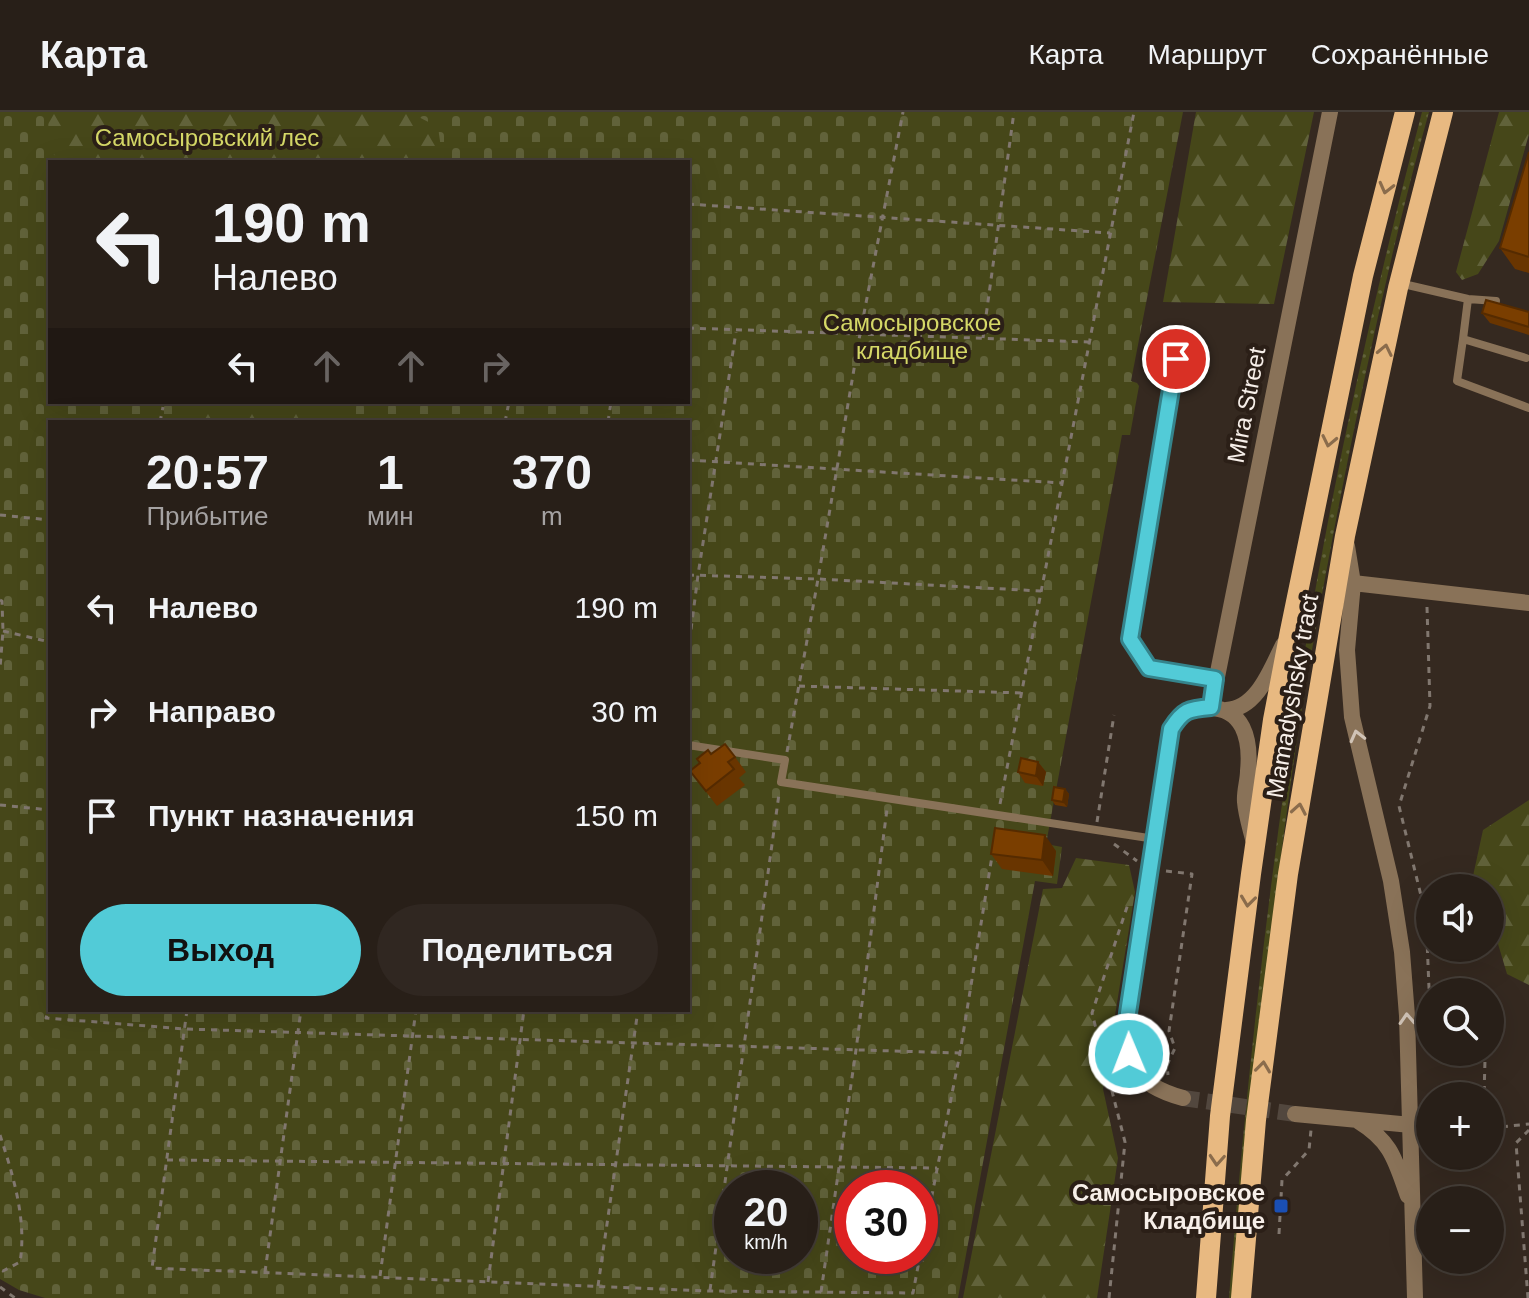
<!DOCTYPE html>
<html lang="ru">
<head>
<meta charset="utf-8">
<style>
  body { margin:0; font-family:Helvetica,sans-serif; background:#302721; color:#f1f3f6; height:100vh; display:flex; flex-direction:column; font-size:30px; white-space:nowrap }
  * { box-sizing:border-box; margin:0 }
  p { font-size:26px; color:#a5a2a2 }
  .icon { flex:none; width:44px; height:44px; fill:none; stroke:currentColor; stroke-width:2; stroke-linecap:round; stroke-linejoin:round }
  .map { position:relative; flex:1; overflow:hidden }
  .side { position:absolute; left:48px; top:308px; width:642px; height:592px; display:flex; flex-direction:column; background:#281f18; border-radius:0px; box-shadow:0 8px 32px #0002,0 0 0 2px #443d37 }
  .side>* { flex:none }
  .guide { position:absolute; left:48px; top:48px; width:642px; height:244px; border-radius:0px; box-shadow:0 8px 32px #0002,0 0 0 2px #443d37; background:#281f18; color:#f1f3f6; overflow:hidden }
  .fabs { position:absolute; left:1416px; top:762px; display:grid; gap:16px }
  .fabs a { display:grid; place-items:center; width:88px; height:88px; border-radius:50%; background:#281f18; box-shadow:0 8px 32px #0002,0 0 0 2px #443d37; font-size:40px }
  .speed { position:absolute; left:714px; top:1058px; display:flex; gap:16px; font-size:40px; font-weight:700; text-align:center }
  .speed>* { display:grid; place-content:center; width:104px; height:104px; border-radius:50%; background:#281f18; box-shadow:0 8px 32px #0002,0 0 0 2px #443d37; line-height:1 }
  .speed small { font-size:20px; font-weight:400 }
  .speed .limit { border:12px solid #d22; background:#fff; color:#111 }
  .pin { position:absolute; display:grid; place-items:center; width:68px; height:68px; color:#fff; margin:-34px; border:4px solid #fff; border-radius:50%; box-shadow:0 2px 8px #0007 }
  .me { position:absolute; width:88px; margin:-44px; rotate:359deg; stroke-linejoin:round; filter:drop-shadow(0 0 6px #0008) }
  .turn { display:flex; align-items:center; gap:28px; height:168px; padding:0 32px; font-size:36px }
  .turn .icon { width:104px; height:104px; stroke-width:2.5 }
  .turn b { display:block; font-size:56px; line-height:68px }
  .lanes { display:flex; align-items:center; height:76px; padding:0 32px; background:#0003; justify-content:center; gap:40px; direction:ltr }
  .lanes .off { opacity:.35 }
  .eta { display:flex; justify-content:space-evenly; align-items:center; height:136px; text-align:center }
  .eta b { font-size:48px; font-weight:700; line-height:56px }
  .action { display:flex; gap:16px; margin-top:auto; padding:16px 32px }
  .action a { flex:1; height:92px; border-radius:48px; background:#52cbd7; color:#111; font-size:32px; font-weight:700; line-height:92px; text-align:center }
  .action a+a { background:#302721; color:#f1f3f6 }
  ul { padding:0; list-style:none }
  li { display:flex; align-items:center; gap:24px; height:104px; padding:0 32px }
  li div { flex:1 }
  li b { display:block; font-size:30px }
  li em { font-style:normal }
  header { display:flex; align-items:center; gap:48px; box-sizing:border-box; height:112px; padding:0 40px; background:#281f18; border-bottom:2px solid #443d37 }
  header strong { font-size:38px }
  nav { display:flex; gap:44px; margin-inline-start:auto; font-size:28px }
  .map>svg:first-child { display:block }
  .green { fill:url(#green-dots) }
  .forest { fill:url(#forest-firs) }
  .cemetery { fill:url(#cemetery-stones); fill-rule:evenodd }
  .lines { fill:none; stroke-linecap:round; stroke-linejoin:round }
  .street-tunnel { stroke:#52473e; stroke-width:16; stroke-dasharray:16 8; stroke-linecap:butt }
  .path { stroke:#81776f; stroke-width:3; stroke-dasharray:6 6; stroke-linecap:butt }
  .lane { stroke:#897258; stroke-width:8 }
  .street { stroke:#897258; stroke-width:16 }
  .primary { stroke:#e8b981; stroke-width:20 }
  .wall { fill:#693500 }
  .shaded-wall { fill:#552b00 }
  .building { fill:#7a3e00; stroke:#552b00; stroke-width:2 }
  .oneway { stroke:#8a6c4c }
  .oneway2 { stroke:#d0c3b6 }
  .route-casing { stroke:#35848c; stroke-width:20 }
  .route { stroke:#52cbd7; stroke-width:14 }
  .transit-dot { fill:#1a4fb4; stroke:#2b1f17; stroke-width:3 }
  .labels { text-anchor:middle; dominant-baseline:central; stroke-width:8; stroke-linejoin:round; paint-order:stroke }
  .park-label { font-size:24px; fill:#d5d867; stroke:#2b1f17 }
  .street-label { font-size:24px; fill:#f7efe9; stroke:#2b1f17 }
  .poi-label { font-size:24px; font-weight:bold; fill:#f7efe9; stroke:#2b1f17; text-anchor:end }
</style>
</head>
<body>
<header>
<strong>Карта</strong>
<nav><a>Карта</a><a>Маршрут</a><a>Сохранённые</a></nav>
</header>
<div class="map">
<svg width="1529" height="1186" viewBox="0 0 1529 1186">
  <defs>
    <pattern id="green-dots" width="8" height="8" patternUnits="userSpaceOnUse" patternTransform="scale(2)"><rect width="8" height="8" fill="#464719"/><path d="M2 2h.1M6 6h.1" fill="none" stroke="#61623a" stroke-width="1.8" stroke-linecap="round"/></pattern>
    <pattern id="forest-firs" width="22" height="20" patternUnits="userSpaceOnUse" patternTransform="scale(2)"><rect width="22" height="20" fill="#464719"/><path d="M5 1l3.5 6h-7zM16 11l3.5 6h-7z" fill="#61623a"/></pattern>
    <pattern id="cemetery-stones" width="16" height="16" patternUnits="userSpaceOnUse" patternTransform="scale(2)"><rect width="16" height="16" fill="#464719"/><path d="M2 7V4a2 2 0 0 1 4 0v3zM10 15v-3a2 2 0 0 1 4 0v3z" fill="#61623a"/></pattern>
  </defs>
  <rect width="100%" height="100%" fill="#352920"/>
  <path class="green" d="M 1422,0 L 1429,0 C 1391,136 1362,274 1335,413 C 1319,498 1303,583 1291,669 C 1267,841 1252,1014 1235,1186 L 1229,1186 C 1246,971 1270,756 1304,544 C 1334,361 1375,179 1422,0 Z"/>
  <path class="forest" d="M 42,0 L 423,0 L 447,13 L 449,50 L 50,50 Z
    M 1196,0 L 1314,0 L 1274,192 L 1163,190 Z
    M 1499,0 L 1529,0 L 1529,22 L 1499,129 L 1478,162 L 1462,168 L 1456,160 Z
    M 183,290 L 370,290 L 370,310 L 183,310 Z
    M 1529,688 L 1529,873 L 1507,862 L 1493,815 L 1490,815 L 1490,776 L 1452,776 L 1473,764 L 1483,718 Z
    M 1076,746 L 1129,753 L 1135,780 L 1103,977 L 1118,1046 L 1097,1186 L 963,1186 L 1043,777 L 1062,776 Z"/>
  <path class="cemetery" d="M 0,0 L 48,0 L 49,39 L 64,50 L 50,50 L 50,290 L 185,290 L 184,310 L 50,310 L 50,898 L 688,898 L 688,310 L 335,310 L 343,290 L 688,290 L 688,50 L 443,50 L 438,15 L 409,0 L 1183,0 L 1131,269 L 1137,271 L 1139,274 L 1130,323 L 1122,323 L 1046,732 L 1062,735 L 1057,772 L 1035,769 L 958,1186 L 45,1186 L 19,1178 L 0,1167 ZM 732,1076 L 800,1076 L 800,1144 L 732,1144 ZM 852,1076 L 920,1076 L 920,1144 L 852,1144 Z"/>
  <g class="lines">
    <path class="street-tunnel" d="M 1183,986 L 1295,1002"/>
    <path class="path" d="M 688,92 L 1110,121
      M 688,216 L 1088,230
      M 983,226 L 1014,0
      M 160,310 L 163,295
      M 505,310 L 509,290
      M 608,310 L 611,290
      M 688,348 L 1062,371
      M 0,403 L 50,408
      M 688,463 L 818,467 L 1041,479
      M 0,488 L 2,489 L 3,519 L 0,556
      M 1427,495 L 1430,594 L 1399,694 L 1426,804 L 1429,876 L 1432,880
      M 3,519 L 50,530
      M 688,541 L 698,463 L 736,220
      M 799,574 L 1022,581
      M 787,640 L 818,467 L 860,222 L 903,0
      M 1000,692 L 1134,0
      M 0,693 L 50,698
      M 1097,710 L 1114,603
      M 1114,732 L 1137,749
      M 1166,759 L 1192,762 L 1169,919 L 1175,936 L 1167,953 L 1168,963
      M 50,892 L 46,906 L 185,917 L 959,941
      M 187,898 L 152,1156 L 709,1179 L 913,1181 L 920,1144
      M 1479,940 L 1485,948 L 1484,984
      M 1490,1016 L 1529,1012
      M 0,1023 C 13,1063 27,1108 20,1150 L 3,1159 L 0,1158
      M 167,1048 L 937,1056
      M 1279,1122 L 1282,1068 L 1309,1038 L 1311,1018
      M 920,1144 L 960,941 L 993,738
      M 265,1160 L 301,898
      M 380,1164 L 416,898
      M 488,1170 L 524,898
      M 598,1174 L 638,898
      M 0,1175 L 15,1186
      M 710,1178 L 779,682
      M 821,1180 L 856,938 L 887,697
      M 1109,1186 L 1125,1030 L 1092,901 L 1129,789
      M 1528,1186 L 1516,1031 L 1529,1018"/>
    <path class="lane" d="M 1399,171 L 1468,187 L 1496,189
      M 1468,187 L 1463,227 L 1526,246
      M 1463,227 L 1457,269 L 1529,296
      M 688,633 L 785,648 L 781,670 L 1155,727"/>
    <path class="street" d="M 1176,247 L 1130,527 L 1149,556 L 1215,567
      M 1347,434 L 1353,471 L 1347,538 L 1352,605 L 1391,769 L 1402,840 L 1407,904 L 1415,1186
      M 1353,471 L 1529,491
      M 1211,595 L 1330,0
      M 1226,598 C 1257,597 1271,557 1283,533
      M 1183,986 C 1133,972 1125,951 1128,901 L 1171,617 C 1180,602 1187,597 1206,596 C 1244,594 1251,628 1248,659 C 1248,669 1244,680 1245,690 C 1246,703 1250,715 1253,727
      M 1295,1002 L 1411,1013
      M 1358,1009 C 1392,1030 1395,1048 1408,1084"/>
    <path class="primary" d="M 1206,1186 L 1220,1004 L 1251,762 L 1273,608 L 1290,519 L 1363,164 L 1405,0
      M 1241,1186 L 1256,1008 L 1288,762 L 1345,424 L 1398,176 L 1443,0"/>
  </g>
  <path class="wall" d="M 1529,40 L 1529,161 L 1515,157 L 1500,136 Z
    M 1529,200 L 1529,223 L 1490,211 L 1482,201 Z
    M 735,645 L 746,660 L 739,666 L 745,673 L 717,694 L 690,659 Z
    M 1038,650 L 1046,660 L 1043,674 L 1025,671 L 1018,660 Z
    M 1065,677 L 1069,682 L 1067,695 L 1055,693 L 1052,688 Z
    M 1056,739 L 1053,764 L 1002,757 L 991,742 Z"/>
  <path class="shaded-wall" d="M 1038,650 L 1046,660 L 1043,674 L 1036,664 Z
    M 1065,677 L 1069,682 L 1067,695 L 1063,690 Z
    M 1045,723 L 1056,739 L 1053,764 L 1042,748 Z"/>
  <path class="building" d="M 1529,40 L 1529,145 L 1500,136 Z
    M 1486,188 L 1529,200 L 1529,215 L 1482,201 Z
    M 725,632 L 735,645 L 728,650 L 734,657 L 706,679 L 690,659 L 700,651 L 697,647 L 708,638 L 711,642 Z
    M 1021,646 L 1038,650 L 1036,664 L 1018,660 Z
    M 1054,675 L 1065,677 L 1063,690 L 1052,688 Z
    M 995,716 L 1045,723 L 1042,748 L 991,742 Z"/>
  <defs><path id="oneway-chevron" d="M-2-3.5L2.5 0L-2 3.5" fill="none" stroke-width="1.6" stroke-linecap="round" stroke-linejoin="round" transform="scale(2)"/></defs>
  <g class="oneway">
    <use href="#oneway-chevron" transform="translate(1386 76) rotate(104)"/>
    <use href="#oneway-chevron" transform="translate(1385 238) rotate(-78)"/>
    <use href="#oneway-chevron" transform="translate(1329 329) rotate(102)"/>
    <use href="#oneway-chevron" transform="translate(1299 697) rotate(-80)"/>
    <use href="#oneway-chevron" transform="translate(1248 789) rotate(97)"/>
    <use href="#oneway-chevron" transform="translate(1263 955) rotate(-83)"/>
    <use href="#oneway-chevron" transform="translate(1217 1048) rotate(94)"/>
  </g>
  <g class="oneway2">
    <use href="#oneway-chevron" transform="translate(1357 624) rotate(-104)"/>
    <use href="#oneway-chevron" transform="translate(1407 907) rotate(-93)"/>
  </g>
  <g class="lines">
    <defs>
      <path id="route" d="M 1129,942 L 1126,924 L 1128,901 L 1171,617 C 1183,598 1188,597 1211,595 L 1215,567 L 1149,556 L 1130,527 L 1176,247"/>
    </defs>
    <use href="#route" class="route-casing"/>
    <use href="#route" class="route"/>
  </g>
  <rect class="transit-dot" x="1273" y="1086" width="16" height="16" rx="4"/>
  <g class="labels">
    <g class="park-label">
      <text x="207" y="25">Самосыровский лес</text>
      <text x="912" y="210">Самосыровское<tspan x="912" dy="28">кладбище</tspan></text>
    </g>
    <g class="street-label">
      <text transform="translate(1246 293) rotate(-79)">Mira Street</text>
      <text transform="translate(1292 584) rotate(-80)">Mamadyshsky tract</text>
    </g>
    <g class="poi-label">
      <text x="1265" y="1080">Самосыровское<tspan x="1265" dy="28">Кладбище</tspan></text>
    </g>
  </g>
</svg>
<div class="fabs">
<a><svg class="icon" aria-label="sound" viewBox="0 0 24 24"><path d="M4 9h4l5-4v14l-5-4H4zM17 9q2 3 0 6"/></svg></a>
<a><svg class="icon" aria-label="search" viewBox="0 0 24 24"><circle cx="10" cy="10" r="6"/><path d="M15 15l6 6"/></svg></a>
<a>+</a>
<a>−</a>
</div>
<div class="speed"><div>20<small>km/h</small></div><div class="limit">30</div></div>
<div class="pin" style="left:1176px;top:247px;background:#d93025"><svg class="icon" aria-label="arrive" viewBox="0 0 24 24"><path d="M6 21V4h12l-3 4 3 4H6"/></svg></div>
<svg class="me" style="left:1129px;top:942px" viewBox="-20 -20 40 40"><circle r="17" fill="#52cbd7" stroke="#fff" stroke-width="3"/><path d="M0-11L8 9 0 5-8 9z" fill="#fff"/></svg>
<div class="guide">
<div class="turn"><svg class="icon" aria-label="left" viewBox="0 0 24 24"><path d="M17 20v-9H6M10 6l-5 5 5 5"/></svg><div><b>190 m</b>Налево</div></div>
<div class="lanes"><svg class="icon" aria-label="left" viewBox="0 0 24 24"><path d="M17 20v-9H6M10 6l-5 5 5 5"/></svg><svg class="icon off" aria-label="ahead" viewBox="0 0 24 24"><path d="M12 20V5M6 11l6-6 6 6"/></svg><svg class="icon off" aria-label="ahead" viewBox="0 0 24 24"><path d="M12 20V5M6 11l6-6 6 6"/></svg><svg class="icon off" aria-label="right" viewBox="0 0 24 24"><path d="M7 20v-9h11M14 6l5 5-5 5"/></svg></div>
</div>
<section class="side">
<div class="eta">
<div><b>20:57</b><p>Прибытие</p></div>
<div><b>1</b><p>мин</p></div>
<div><b>370</b><p>m</p></div>
</div>
<ul>
<li><svg class="icon" aria-label="left" viewBox="0 0 24 24"><path d="M17 20v-9H6M10 6l-5 5 5 5"/></svg><div><b>Налево</b></div><em>190 m</em></li>
<li><svg class="icon" aria-label="right" viewBox="0 0 24 24"><path d="M7 20v-9h11M14 6l5 5-5 5"/></svg><div><b>Направо</b></div><em>30 m</em></li>
<li><svg class="icon" aria-label="arrive" viewBox="0 0 24 24"><path d="M6 21V4h12l-3 4 3 4H6"/></svg><div><b>Пункт назначения</b></div><em>150 m</em></li>
</ul>
<div class="action"><a>Выход</a><a>Поделиться</a></div>
</section>
</div>
</body>
</html>
